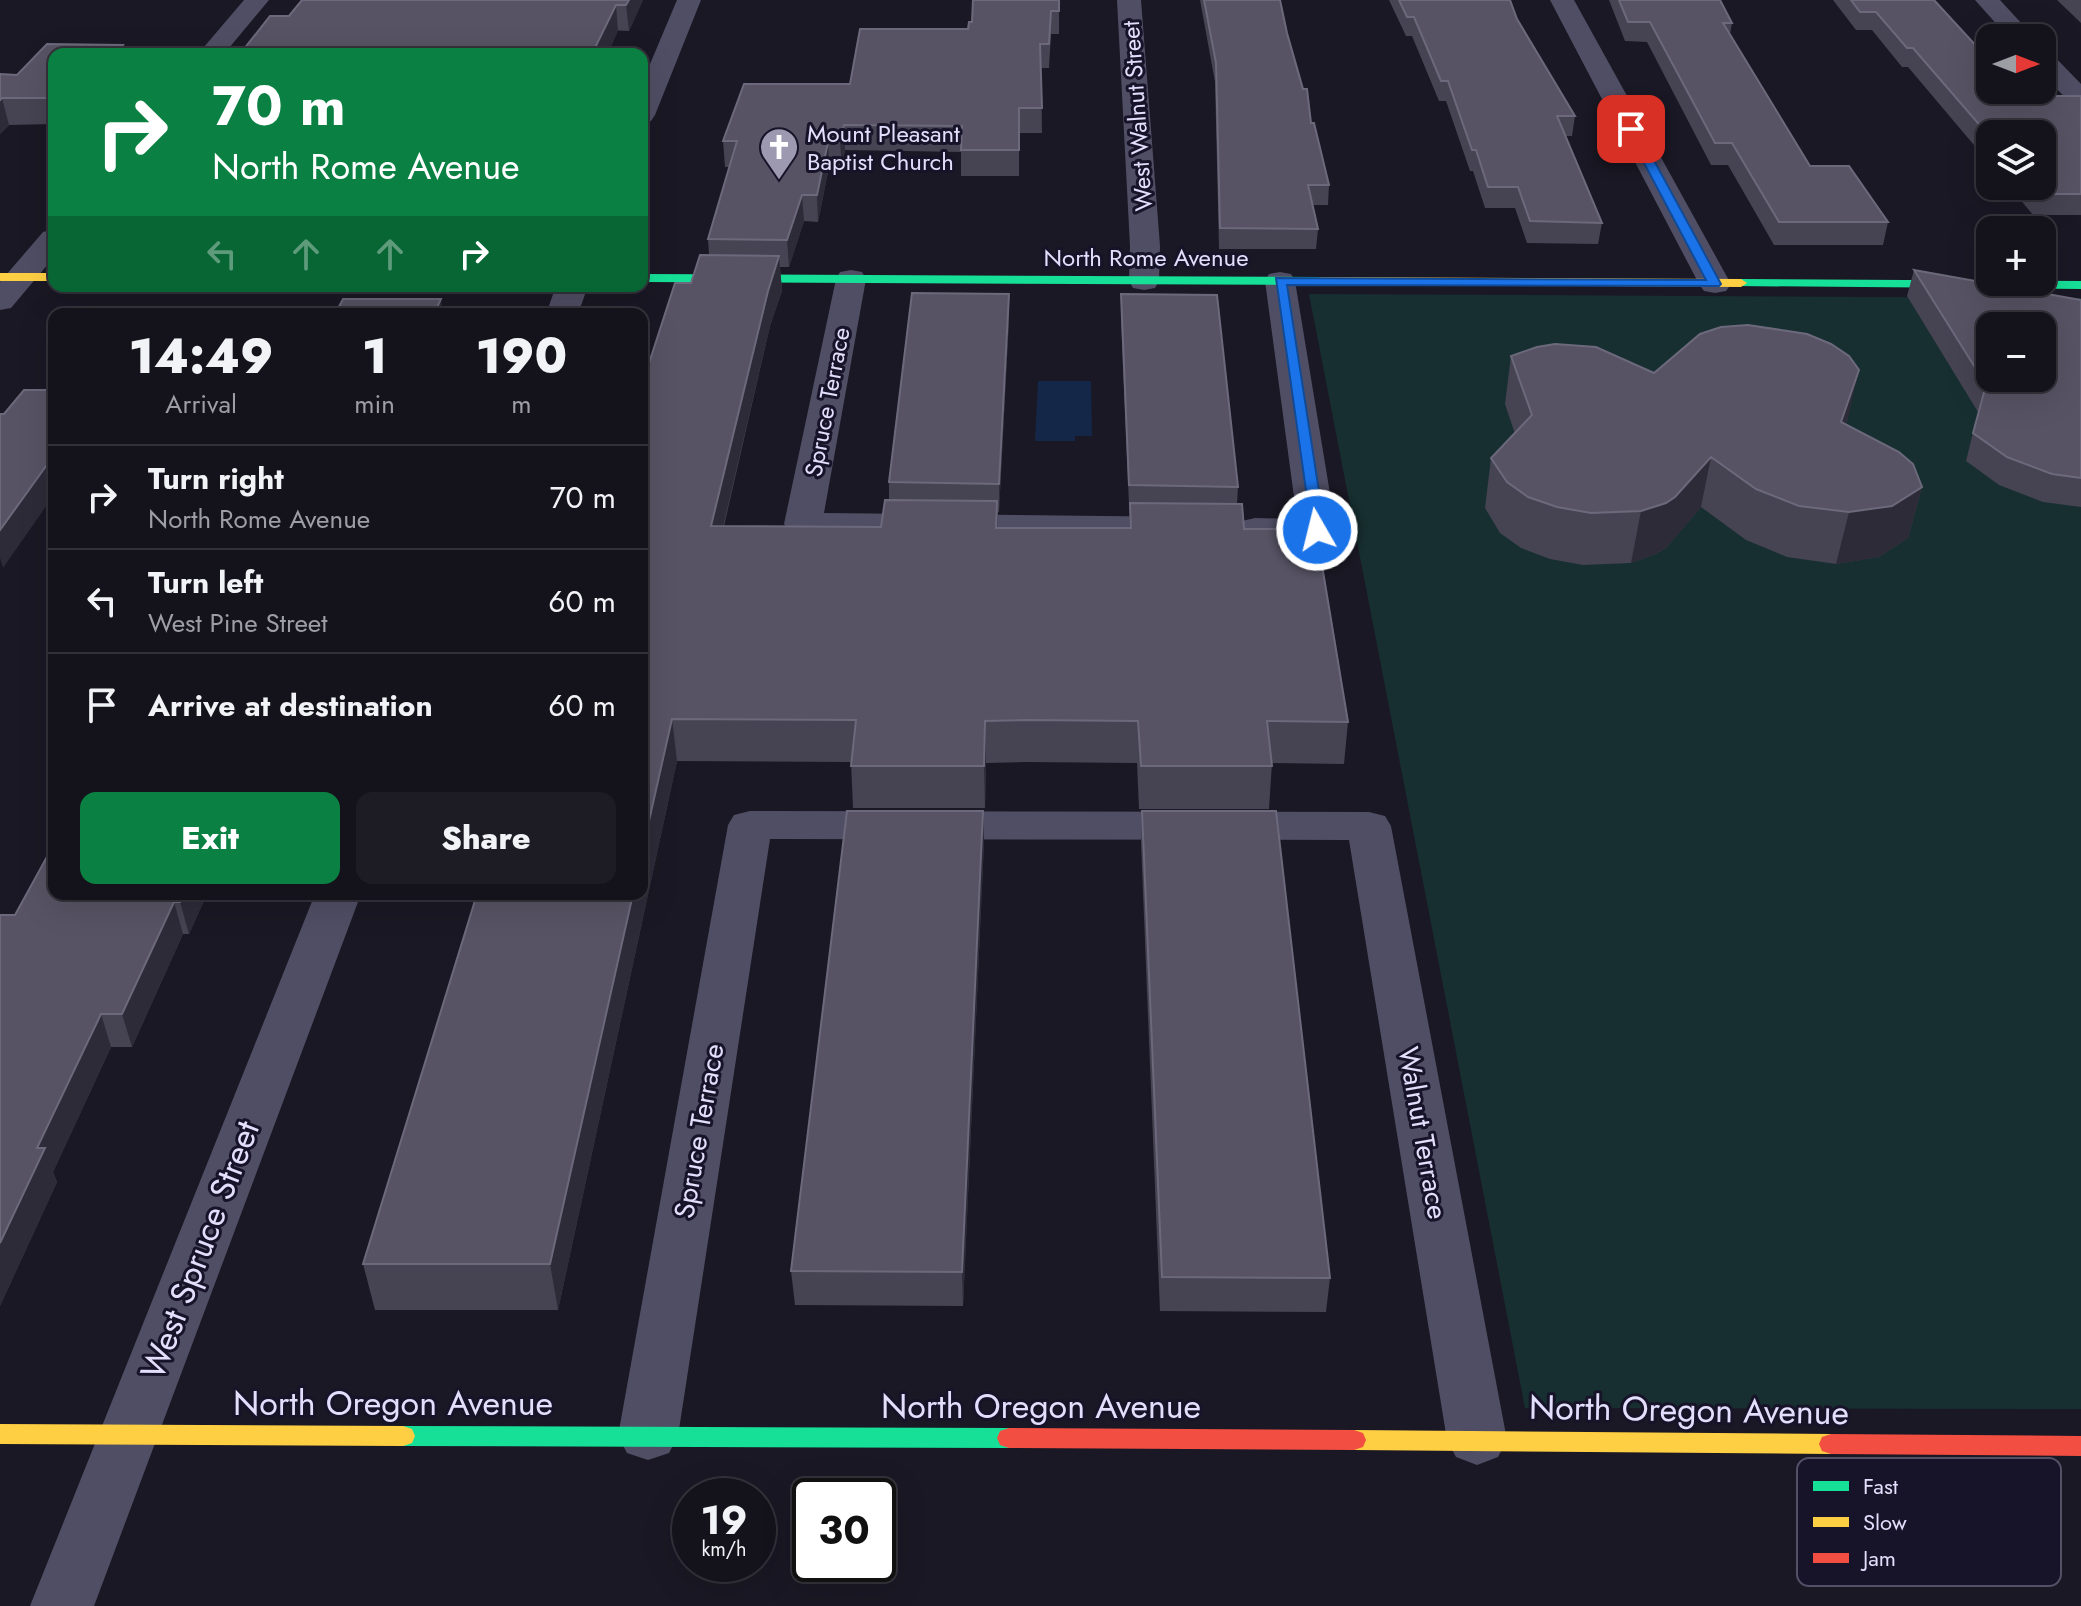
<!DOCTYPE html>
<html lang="en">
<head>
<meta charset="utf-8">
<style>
  body { margin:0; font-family:Jost,sans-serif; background:#1d1b24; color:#f1f3f6; height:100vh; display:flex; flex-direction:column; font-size:30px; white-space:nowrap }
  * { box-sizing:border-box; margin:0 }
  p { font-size:26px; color:#9d9ea3 }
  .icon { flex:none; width:44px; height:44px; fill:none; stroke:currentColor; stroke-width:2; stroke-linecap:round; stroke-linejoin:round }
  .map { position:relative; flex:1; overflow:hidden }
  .drawer { position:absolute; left:48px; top:308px; width:600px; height:592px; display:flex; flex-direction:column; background:#14121b; border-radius:16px; box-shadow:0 8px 32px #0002,0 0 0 2px #33323a }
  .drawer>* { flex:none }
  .guide { position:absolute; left:48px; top:48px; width:600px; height:244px; border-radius:16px; box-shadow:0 8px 32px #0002,0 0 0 2px #33323a; background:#0b8043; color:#fff; overflow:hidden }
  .needle { width:52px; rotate:90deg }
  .fabs { position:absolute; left:1976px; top:24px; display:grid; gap:16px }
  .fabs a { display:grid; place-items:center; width:80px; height:80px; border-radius:16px; background:#14121b; box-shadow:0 8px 32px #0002,0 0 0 2px #33323a; font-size:40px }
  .speed { position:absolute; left:672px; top:1478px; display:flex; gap:16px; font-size:40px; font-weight:700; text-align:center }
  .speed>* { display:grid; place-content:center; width:104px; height:104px; border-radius:50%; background:#14121b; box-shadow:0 8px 32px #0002,0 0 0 2px #33323a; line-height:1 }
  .speed small { font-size:20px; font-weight:400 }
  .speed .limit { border:4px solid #111; border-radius:12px; background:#fff; color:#111 }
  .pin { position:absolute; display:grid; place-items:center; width:68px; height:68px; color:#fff; margin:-34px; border-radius:16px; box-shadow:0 4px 12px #0006 }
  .me { position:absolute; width:88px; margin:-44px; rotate:352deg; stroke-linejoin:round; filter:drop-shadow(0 0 6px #0008) }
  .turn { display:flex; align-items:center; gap:28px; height:168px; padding:0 32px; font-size:36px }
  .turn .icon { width:104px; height:104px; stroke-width:2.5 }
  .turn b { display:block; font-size:56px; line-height:68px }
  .lanes { display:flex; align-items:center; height:76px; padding:0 32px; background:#0003; justify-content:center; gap:40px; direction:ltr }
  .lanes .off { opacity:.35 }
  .eta { display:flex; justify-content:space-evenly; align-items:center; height:136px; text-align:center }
  .eta b { font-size:48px; font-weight:800; line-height:56px }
  .primary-button { display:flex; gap:16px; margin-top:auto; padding:16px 32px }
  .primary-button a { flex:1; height:92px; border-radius:16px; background:#0b8043; color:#fff; font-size:32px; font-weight:800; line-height:92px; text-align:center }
  .primary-button a+a { background:#1d1b24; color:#f1f3f6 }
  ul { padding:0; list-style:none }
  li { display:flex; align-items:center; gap:24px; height:104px; padding:0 32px; border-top:2px solid #33323a }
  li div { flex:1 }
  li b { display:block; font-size:30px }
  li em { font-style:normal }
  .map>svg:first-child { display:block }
  .green { fill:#172f30; fill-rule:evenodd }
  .water { fill:#152748 }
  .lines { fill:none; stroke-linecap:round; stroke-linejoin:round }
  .street { fill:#504e64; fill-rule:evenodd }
  .fast { fill:#16e098; fill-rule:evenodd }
  .slow { fill:#ffcf43; fill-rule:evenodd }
  .jam { fill:#f24e42; fill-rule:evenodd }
  .wall { fill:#464352 }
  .shaded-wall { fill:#2d2b38 }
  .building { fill:#575364; stroke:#6c697c; stroke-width:2; fill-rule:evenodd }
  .route { fill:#1a73e8; stroke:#114b97; stroke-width:2 }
  .labels { text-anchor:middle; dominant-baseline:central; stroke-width:6; stroke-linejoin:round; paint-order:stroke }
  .far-street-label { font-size:24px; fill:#e2defc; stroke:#171329 }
  .far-poi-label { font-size:24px; fill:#e2defc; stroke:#171329; text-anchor:start }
  .street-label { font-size:28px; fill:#e2defc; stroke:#171329 }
  .near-street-label { font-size:34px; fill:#e2defc; stroke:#171329 }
  .key { fill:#171329; stroke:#545068; stroke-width:2 }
  .key-label { font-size:22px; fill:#e2defc }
</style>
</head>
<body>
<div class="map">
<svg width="2081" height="1606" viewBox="0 0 2081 1606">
  <rect width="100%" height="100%" fill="#1a1824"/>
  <path class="green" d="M 1309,294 L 2081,298 L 2081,1409 L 1525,1408 ZM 1990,326 L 2042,326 L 2042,378 L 1990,378 Z"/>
  <path class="water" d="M 1038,381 L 1091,381 L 1092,436 L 1075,436 L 1075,441 L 1035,441 Z"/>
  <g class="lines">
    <path class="street" d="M 244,0 L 269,0 L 224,54 L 198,54 Z
      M 677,0 L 701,0 L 655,115 L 651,121 L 642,123 L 642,83 Z
      M 1117,0 L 1141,0 L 1160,246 L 1159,281 L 1155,288 L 1144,290 L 1133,288 L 1129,281 L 1130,246 Z
      M 1550,0 L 1574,0 L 1731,284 L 1726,291 L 1715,293 L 1704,291 L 1699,284 Z
      M 1975,0 L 2000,0 L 2035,38 L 2009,38 Z
      M 2042,50 L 2051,53 L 2081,84 L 2081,107 L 2072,105 L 2042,73 Z
      M 54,229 L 54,257 L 11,308 L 0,310 L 0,282 L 43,232 Z
      M 851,270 L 862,272 L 866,279 L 824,513 L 1190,517 L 1203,520 L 1209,528 L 1203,536 L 1190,539 L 803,535 L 790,532 L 784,524 L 836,279 L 840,272 Z
      M 1280,272 L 1291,274 L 1295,281 L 1336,530 L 1330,538 C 1304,544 1268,543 1242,537 L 1236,529 L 1242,521 L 1255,518 L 1297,519 L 1265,281 L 1269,274 Z
      M 556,286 L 588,286 L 578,314 L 546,314 Z
      M 750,811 L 1369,812 L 1385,816 L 1391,826 L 1507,1440 L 1498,1457 L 1477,1465 L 1456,1457 L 1447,1440 L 1349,840 L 770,839 L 678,1436 L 669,1453 L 648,1460 L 627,1453 L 618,1436 L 728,825 L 734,815 Z
      M 315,894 L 361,894 L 94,1606 L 30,1606 Z"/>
    <path class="fast" d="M 642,274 L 1320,277 L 1326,281 L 1320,285 L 642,282 Z
      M 1741,279 L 2081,281 L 2081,289 L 1737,286 L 1735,283 Z
      M 403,1426 L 1009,1428 L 1018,1431 L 1021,1438 L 1018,1445 L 1009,1448 L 403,1446 L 394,1443 L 391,1436 L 394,1429 Z"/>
    <path class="slow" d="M 0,273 L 54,273 L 54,281 L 0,281 Z
      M 1320,277 L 1741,279 L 1747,283 L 1741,287 L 1316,284 L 1314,281 Z
      M 0,1424 L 403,1426 L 412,1429 L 415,1436 L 412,1443 L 403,1446 L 0,1444 Z
      M 1354,1430 L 1831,1434 L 1840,1437 L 1843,1444 L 1840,1451 L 1831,1454 L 1354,1450 L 1345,1447 L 1342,1440 L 1345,1433 Z"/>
    <path class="jam" d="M 1009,1428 L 1354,1430 L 1363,1433 L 1366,1440 L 1363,1447 L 1354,1450 L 1009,1448 L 1000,1445 L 997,1438 L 1000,1431 Z
      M 1831,1434 L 2081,1436 L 2081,1456 L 1831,1454 L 1822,1451 L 1819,1444 L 1822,1437 Z"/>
  </g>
  <path class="wall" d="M 643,0 L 629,31 L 289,16 Z
    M 1059,0 L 1059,34 L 1051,34 L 1049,68 L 1041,68 L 1042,133 L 1019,133 L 1019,176 L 961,176 L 961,152 L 845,150 L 842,167 L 829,167 L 818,222 L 804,221 L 789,267 L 780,267 L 782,291 L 770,326 L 724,526 L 881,527 L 889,500 L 889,482 L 1009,320 L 999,512 L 998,512 L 998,528 L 1130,528 L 1121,320 L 1121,294 L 1238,487 L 1237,504 L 1244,529 L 1348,722 L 1344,764 L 1272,763 L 1269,809 L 1139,809 L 1137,763 L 1026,762 L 986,763 L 985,808 L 853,808 L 851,762 L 677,761 L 558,1310 L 375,1310 L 363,1264 L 691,283 L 709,255 L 708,239 L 729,167 L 725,167 L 723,141 L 968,29 L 972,22 Z
    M 1200,0 L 1280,0 L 1287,33 L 1311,123 L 1329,185 L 1328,205 L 1312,205 L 1318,229 L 1316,249 L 1219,249 L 1215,82 Z
    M 1389,0 L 1510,0 L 1517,19 L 1575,116 L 1572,136 L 1565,136 L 1602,223 L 1598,244 L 1527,243 L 1515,208 L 1485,208 L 1473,171 L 1470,171 L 1446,101 L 1439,101 L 1412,36 L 1406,36 Z
    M 1609,0 L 1720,0 L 1732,23 L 1730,34 L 1810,166 L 1888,222 L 1883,245 L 1774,245 L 1728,165 L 1711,165 L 1647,42 L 1625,41 Z
    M 1833,0 L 1934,0 L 2022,96 L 2081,96 L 2081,215 L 2033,215 L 2009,186 L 2042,186 L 1990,134 L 1990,164 L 1908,67 L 1902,67 L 1872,30 L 1856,30 Z
    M 2057,0 L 2081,0 L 2081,23 Z
    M 47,44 L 123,45 L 126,54 L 54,54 L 54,124 L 9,125 L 0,134 L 0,74 L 17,75 Z
    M 1914,270 L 2081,300 L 2081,507 L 2043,502 L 1999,485 L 1966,461 L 1978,412 L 1907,296 Z
    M 1511,356 L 1654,373 L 1848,418 L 1846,424 L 1922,487 L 1908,538 L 1879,557 L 1836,564 L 1787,557 L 1746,540 L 1701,507 L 1666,548 L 1656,554 L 1631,563 L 1583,565 L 1550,559 L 1521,548 L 1500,533 L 1485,508 L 1491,458 L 1515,434 L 1505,404 Z
    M 1142,811 L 1330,1278 L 1326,1312 L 1160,1311 L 1141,843 Z
    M 984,842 L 963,1306 L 795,1305 L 791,1271 Z
    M 54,894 L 207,894 L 189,934 L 183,934 L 132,1047 L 111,1047 L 53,1172 L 57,1182 L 0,1306 L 0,915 L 15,915 Z"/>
  <path class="shaded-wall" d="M 629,0 L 643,0 L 629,31 L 626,5 Z
    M 616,5 L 618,31 L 608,54 L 592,54 Z
    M 123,45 L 126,54 L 116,54 Z
    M 2,98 L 9,125 L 0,134 L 0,100 Z
    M 844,125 L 845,150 L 842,167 L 840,142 Z
    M 828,142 L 829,167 L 818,222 L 817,195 Z
    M 802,195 L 804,221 L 789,267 L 787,240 Z
    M 779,256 L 782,291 L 770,326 L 714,565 L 711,526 L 768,291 Z
    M 1009,294 L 1009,320 L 999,512 L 999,484 Z
    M 441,299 L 443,314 L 434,314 Z
    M 1859,370 L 1848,418 L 1830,472 L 1841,422 Z
    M 54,455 L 54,495 L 3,568 L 0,558 L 0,530 Z
    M 1711,457 L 1701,507 L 1666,548 L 1656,554 L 1631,563 L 1641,511 Z
    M 1922,487 L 1908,538 L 1879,557 L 1836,564 L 1849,512 Z
    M 672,719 L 677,761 L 558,1310 L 550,1264 L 633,894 L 642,894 L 642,852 Z
    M 985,721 L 986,763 L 985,808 L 984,766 Z
    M 983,811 L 984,842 L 963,1306 L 962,1272 Z
    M 184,894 L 207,894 L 189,934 L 180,902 Z
    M 174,902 L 183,934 L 132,1047 L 122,1014 Z
    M 101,1014 L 111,1047 L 53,1172 L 57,1182 L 0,1306 L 0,1243 L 37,1148 Z"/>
  <path class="building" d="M 302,0 L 629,0 L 626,5 L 616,5 L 592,54 L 240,54 L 270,16 L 289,16 Z
    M 973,0 L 1059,0 L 1059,11 L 1051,11 L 1049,44 L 1040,44 L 1042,108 L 1019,108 L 1019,150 L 961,150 L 962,126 L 844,125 L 840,142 L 828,142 L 817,195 L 802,195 L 787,240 L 708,239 L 737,141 L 723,141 L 744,84 L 850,84 L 860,29 L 968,29 L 969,22 L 972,22 Z
    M 1204,0 L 1280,0 L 1287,33 L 1303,89 L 1307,89 L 1311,123 L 1314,123 L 1329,185 L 1308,185 L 1318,229 L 1220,228 L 1216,63 Z
    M 1399,0 L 1510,0 L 1517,19 L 1575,116 L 1557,116 L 1602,223 L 1530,221 L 1518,187 L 1488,187 L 1476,150 L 1472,150 L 1448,81 L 1441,81 L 1414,17 L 1407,17 Z
    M 1619,0 L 1720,0 L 1732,23 L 1723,23 L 1810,166 L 1849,166 L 1888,222 L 1779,222 L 1732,143 L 1715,143 L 1650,22 L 1628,22 Z
    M 1851,0 L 1934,0 L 1990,61 L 1990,90 L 2016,90 L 2022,96 L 2081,96 L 2081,194 L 2039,194 L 2032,186 L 2042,186 L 2042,134 L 1990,134 L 1990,137 L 1913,48 L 1907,48 L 1876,12 L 1860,12 Z
    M 47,44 L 123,45 L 116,54 L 54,54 L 54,98 L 2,98 L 0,100 L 0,74 L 17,75 Z
    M 700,255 L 779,256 L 768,291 L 711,526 L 881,527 L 885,500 L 997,501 L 996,528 L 1131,528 L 1130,503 L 1242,504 L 1244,529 L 1316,529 L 1348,722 L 1267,721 L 1272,766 L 1141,766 L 1138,721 L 1026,720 L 985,721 L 984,766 L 851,766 L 856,720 L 672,719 L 642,852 L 642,385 L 675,283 L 691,283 Z
    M 1914,270 L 2081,300 L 2081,478 L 2052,474 L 2007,457 L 1973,433 L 1986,385 ZM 1990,326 L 2042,326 L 2042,378 L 1990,378 Z
    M 912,293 L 1009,294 L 999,484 L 889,482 Z
    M 1121,294 L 1217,295 L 1238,487 L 1129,485 Z
    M 343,299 L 441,299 L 434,314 L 335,314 Z
    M 1748,325 L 1807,334 L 1831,344 L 1849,356 L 1859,370 L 1841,422 L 1899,452 L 1913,464 L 1922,487 L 1892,506 L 1849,512 L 1799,506 L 1756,489 L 1711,457 L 1675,497 L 1666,503 L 1641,511 L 1591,513 L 1557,507 L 1528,497 L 1507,482 L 1491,458 L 1532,415 L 1511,356 L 1537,347 L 1555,344 L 1596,347 L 1654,373 L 1700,334 L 1721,327 Z
    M 24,390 L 54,390 L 54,455 L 0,530 L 0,414 L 4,414 Z
    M 847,811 L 983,811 L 962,1272 L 791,1271 Z
    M 1142,811 L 1276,811 L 1330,1278 L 1162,1277 Z
    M 54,844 L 54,894 L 184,894 L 180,902 L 174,902 L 122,1014 L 101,1014 L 37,1148 L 45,1148 L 0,1243 L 0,915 L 15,915 Z
    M 477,894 L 633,894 L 550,1264 L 363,1264 Z"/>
  <path class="route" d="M 1627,126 L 1637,129 L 1721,284 L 1719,286 L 1287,285 L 1325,530 L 1322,533 L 1312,533 L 1276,278 L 1706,280 L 1626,129 Z"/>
  <defs>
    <symbol id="church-pin" viewBox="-11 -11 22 30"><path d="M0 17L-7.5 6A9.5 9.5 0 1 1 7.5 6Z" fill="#9c99b0" stroke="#171329"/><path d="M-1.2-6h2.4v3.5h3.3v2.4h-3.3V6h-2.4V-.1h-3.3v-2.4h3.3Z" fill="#fff"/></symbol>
  </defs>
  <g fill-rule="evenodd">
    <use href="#church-pin" x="757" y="125" width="44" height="60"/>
  </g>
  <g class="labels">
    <g class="far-street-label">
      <text transform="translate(1137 116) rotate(-94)">West Walnut Street</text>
      <text x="1146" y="257">North Rome Avenue</text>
      <text transform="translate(827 402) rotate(-79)">Spruce Terrace</text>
    </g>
    <g class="far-poi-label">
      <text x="807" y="133">Mount Pleasant<tspan x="807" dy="28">Baptist Church</tspan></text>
    </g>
    <g class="street-label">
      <text transform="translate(699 1131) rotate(-80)">Spruce Terrace</text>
      <text transform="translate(1423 1133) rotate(80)">Walnut Terrace</text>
    </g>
    <g class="near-street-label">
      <text transform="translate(200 1250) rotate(-69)">West Spruce Street</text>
      <text x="393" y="1403">North Oregon Avenue</text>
      <text x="1041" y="1406">North Oregon Avenue</text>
      <text transform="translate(1689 1410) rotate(1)">North Oregon Avenue</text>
    </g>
  </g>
  <rect x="1797" y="1458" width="264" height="128" rx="12" class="key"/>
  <rect x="1813" y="1481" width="36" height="10" fill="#16e098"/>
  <rect x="1813" y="1517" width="36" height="10" fill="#ffcf43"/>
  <rect x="1813" y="1553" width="36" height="10" fill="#f24e42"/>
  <g class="key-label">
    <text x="1863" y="1494">Fast</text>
    <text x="1863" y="1530">Slow</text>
    <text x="1863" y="1566">Jam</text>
  </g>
</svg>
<div class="fabs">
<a><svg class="needle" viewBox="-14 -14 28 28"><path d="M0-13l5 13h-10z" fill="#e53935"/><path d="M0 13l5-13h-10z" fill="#9d9ea3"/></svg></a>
<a><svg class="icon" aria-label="layers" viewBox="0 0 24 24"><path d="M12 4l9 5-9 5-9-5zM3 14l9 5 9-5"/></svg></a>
<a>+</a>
<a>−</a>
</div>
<div class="speed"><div>19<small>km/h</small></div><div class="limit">30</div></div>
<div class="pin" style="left:1631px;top:129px;background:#d93025"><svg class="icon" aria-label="arrive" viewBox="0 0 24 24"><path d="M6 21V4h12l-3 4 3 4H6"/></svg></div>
<svg class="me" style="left:1317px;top:530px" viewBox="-20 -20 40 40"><circle r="17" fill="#1a73e8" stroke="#fff" stroke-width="3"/><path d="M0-11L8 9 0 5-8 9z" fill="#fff"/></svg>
<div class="guide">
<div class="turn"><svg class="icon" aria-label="right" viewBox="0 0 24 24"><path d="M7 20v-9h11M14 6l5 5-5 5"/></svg><div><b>70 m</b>North Rome Avenue</div></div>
<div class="lanes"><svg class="icon off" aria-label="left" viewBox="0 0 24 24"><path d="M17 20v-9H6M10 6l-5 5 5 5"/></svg><svg class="icon off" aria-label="ahead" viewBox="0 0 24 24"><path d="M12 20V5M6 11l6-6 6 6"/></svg><svg class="icon off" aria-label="ahead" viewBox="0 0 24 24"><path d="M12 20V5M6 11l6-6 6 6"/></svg><svg class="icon" aria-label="right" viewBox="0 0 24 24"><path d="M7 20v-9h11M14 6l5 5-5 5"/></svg></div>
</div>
<section class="drawer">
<div class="eta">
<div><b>14:49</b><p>Arrival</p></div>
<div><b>1</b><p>min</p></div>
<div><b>190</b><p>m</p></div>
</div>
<ul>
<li><svg class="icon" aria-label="right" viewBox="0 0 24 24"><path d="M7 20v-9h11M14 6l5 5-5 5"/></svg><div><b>Turn right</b><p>North Rome Avenue</p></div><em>70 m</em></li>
<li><svg class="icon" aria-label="left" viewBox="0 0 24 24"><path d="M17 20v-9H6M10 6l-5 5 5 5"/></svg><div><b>Turn left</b><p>West Pine Street</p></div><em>60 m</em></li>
<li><svg class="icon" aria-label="arrive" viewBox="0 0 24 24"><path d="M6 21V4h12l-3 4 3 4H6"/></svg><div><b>Arrive at destination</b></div><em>60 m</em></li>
</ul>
<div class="primary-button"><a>Exit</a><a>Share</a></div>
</section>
</div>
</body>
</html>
